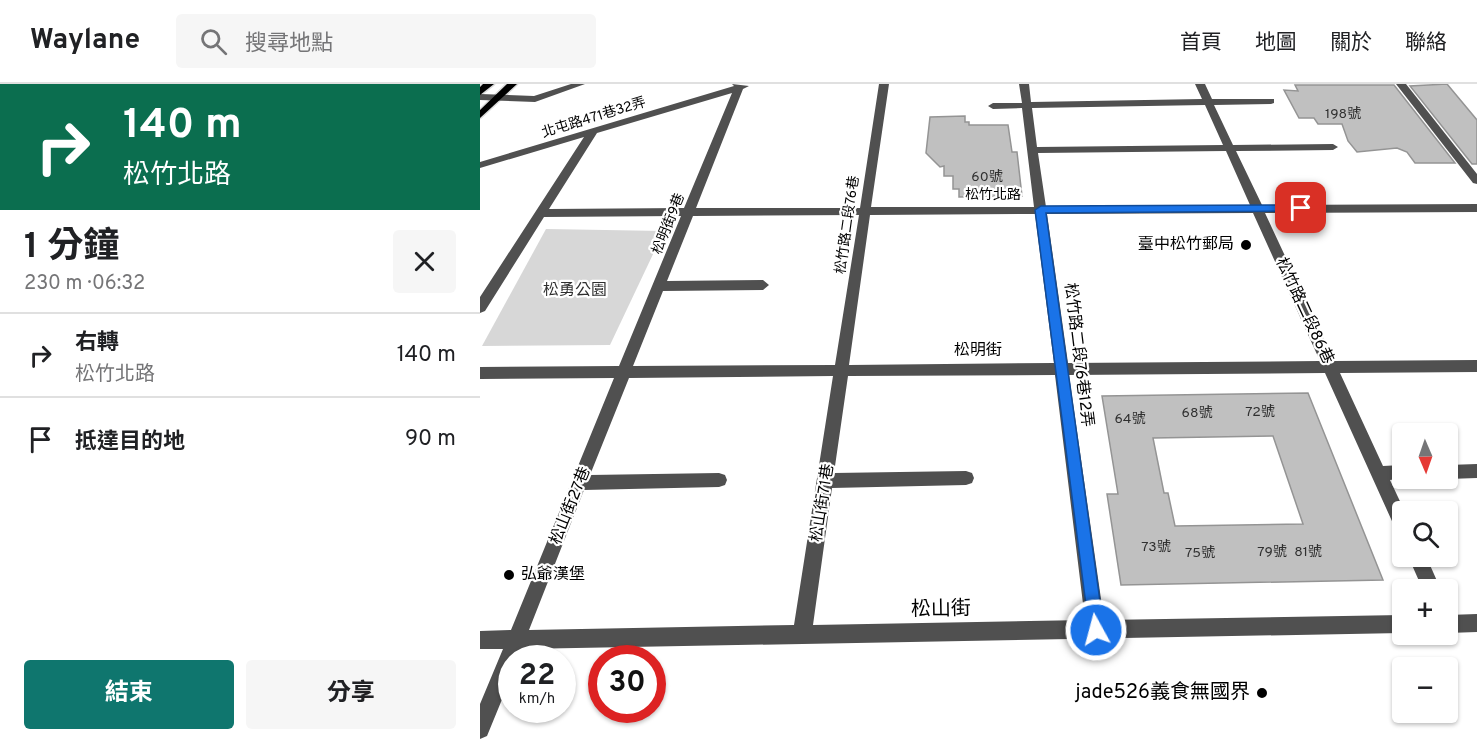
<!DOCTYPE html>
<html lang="zh-TW">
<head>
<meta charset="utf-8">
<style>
  body { margin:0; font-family:Overpass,"Noto Sans TC",sans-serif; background:#f6f6f6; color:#202124; height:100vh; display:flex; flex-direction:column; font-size:22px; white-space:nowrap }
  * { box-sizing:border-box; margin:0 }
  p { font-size:20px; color:#757577 }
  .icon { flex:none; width:33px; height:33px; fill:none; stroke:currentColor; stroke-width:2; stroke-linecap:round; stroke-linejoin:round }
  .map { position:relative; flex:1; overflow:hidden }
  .drawer { display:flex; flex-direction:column; background:#fff; width:480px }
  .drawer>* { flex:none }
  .guide { background:#0b6e4f; color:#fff; overflow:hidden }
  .needle { width:39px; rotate:178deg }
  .buttons { position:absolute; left:912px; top:339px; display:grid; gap:12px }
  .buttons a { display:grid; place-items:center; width:66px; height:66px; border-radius:6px; background:#fff; box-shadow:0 2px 4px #0004; font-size:30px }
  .speed { position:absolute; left:18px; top:561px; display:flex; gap:12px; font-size:30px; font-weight:700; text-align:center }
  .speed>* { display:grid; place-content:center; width:78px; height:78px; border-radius:50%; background:#fff; box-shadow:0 2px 4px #0004; line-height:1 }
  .speed small { font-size:15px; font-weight:400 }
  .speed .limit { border:9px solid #d22; background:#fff; color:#111 }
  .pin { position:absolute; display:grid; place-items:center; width:51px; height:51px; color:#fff; margin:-26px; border-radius:12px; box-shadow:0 3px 9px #0006 }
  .me { position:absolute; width:66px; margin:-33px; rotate:353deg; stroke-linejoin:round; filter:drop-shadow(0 0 4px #0008) }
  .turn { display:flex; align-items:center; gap:21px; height:126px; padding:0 24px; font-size:27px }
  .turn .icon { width:78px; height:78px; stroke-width:2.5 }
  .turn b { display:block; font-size:42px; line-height:51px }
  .round { display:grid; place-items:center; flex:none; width:63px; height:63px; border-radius:6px; background:#f6f6f6 }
  .overview { display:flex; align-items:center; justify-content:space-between; height:102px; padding:0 24px }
  h1 { font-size:36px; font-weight:700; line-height:45px }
  .action { display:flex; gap:12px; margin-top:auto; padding:12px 24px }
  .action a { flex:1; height:69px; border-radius:6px; background:#0f766e; color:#fff; font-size:24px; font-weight:700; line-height:69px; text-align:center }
  .action a+a { background:#f6f6f6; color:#202124 }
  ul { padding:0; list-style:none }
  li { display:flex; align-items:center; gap:18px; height:84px; padding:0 24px; border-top:2px solid #e0e0e0 }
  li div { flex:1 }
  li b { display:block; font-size:22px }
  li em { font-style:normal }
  header { display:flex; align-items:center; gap:36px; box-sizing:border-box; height:84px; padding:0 30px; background:#fff; border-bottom:2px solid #e0e0e0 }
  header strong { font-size:28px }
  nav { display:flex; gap:33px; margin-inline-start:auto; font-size:21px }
  .search { width:420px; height:54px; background:#f6f6f6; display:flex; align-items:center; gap:15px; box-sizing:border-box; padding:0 21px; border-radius:6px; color:#757577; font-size:22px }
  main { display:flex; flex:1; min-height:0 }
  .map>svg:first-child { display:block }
  .green { fill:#d7d7d7 }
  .building { fill:#c0c0c0; stroke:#949494; stroke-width:1.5; fill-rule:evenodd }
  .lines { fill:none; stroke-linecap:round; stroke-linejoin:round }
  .major-casing { stroke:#dbdbdb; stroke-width:3 }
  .minor { fill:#505050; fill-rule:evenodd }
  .major { fill:#000; fill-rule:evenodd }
  .route { fill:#1a73e8; stroke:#114b97; stroke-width:1.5 }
  .poi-dot { fill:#000; stroke:#fff; stroke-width:2 }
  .labels { text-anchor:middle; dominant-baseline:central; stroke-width:4.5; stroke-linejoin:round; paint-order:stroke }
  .number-label { font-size:14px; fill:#303030 }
  .far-street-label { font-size:14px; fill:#000; stroke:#fff }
  .poi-label { font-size:16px; fill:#000; stroke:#fff; text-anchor:end }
  .park-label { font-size:16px; fill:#2e2e2e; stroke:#fff }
  .street-label { font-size:16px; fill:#000; stroke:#fff }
  .near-street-label { font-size:20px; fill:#000; stroke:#fff }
  .near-poi-label { font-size:20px; fill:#000; stroke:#fff; text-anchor:end }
</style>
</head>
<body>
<header>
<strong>Waylane</strong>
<div class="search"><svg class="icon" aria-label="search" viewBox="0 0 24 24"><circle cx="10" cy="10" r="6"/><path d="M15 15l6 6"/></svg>搜尋地點</div>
<nav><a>首頁</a><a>地圖</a><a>關於</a><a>聯絡</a></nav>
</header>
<main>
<section class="drawer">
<div class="guide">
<div class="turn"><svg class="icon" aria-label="right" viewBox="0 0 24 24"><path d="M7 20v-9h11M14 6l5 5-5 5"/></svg><div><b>140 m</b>松竹北路</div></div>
</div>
<div class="overview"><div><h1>1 分鐘</h1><p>230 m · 06:32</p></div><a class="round"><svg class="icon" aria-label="close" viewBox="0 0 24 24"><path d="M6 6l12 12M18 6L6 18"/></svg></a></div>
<ul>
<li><svg class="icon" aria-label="right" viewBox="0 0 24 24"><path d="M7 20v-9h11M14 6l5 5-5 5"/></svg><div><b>右轉</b><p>松竹北路</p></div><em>140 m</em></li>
<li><svg class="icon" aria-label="arrive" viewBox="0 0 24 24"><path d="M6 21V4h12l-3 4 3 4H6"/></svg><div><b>抵達目的地</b></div><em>90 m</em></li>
</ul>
<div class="action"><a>結束</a><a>分享</a></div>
</section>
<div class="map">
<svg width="997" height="657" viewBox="0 0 997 657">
  <rect width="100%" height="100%" fill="#fff"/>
  <path class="green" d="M 66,145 L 184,147 L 130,261 L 2,262 Z"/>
  <path class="building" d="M 967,0 L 997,36 L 997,80 L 992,80 L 930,2 Z
    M 815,1 L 914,1 L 975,79 L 935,79 L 927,68 L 917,64 L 877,68 L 868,57 L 862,40 L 838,40 L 834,34 L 819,34 L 804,6 L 818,7 Z
    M 485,32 L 485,38 L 489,38 L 489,41 L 528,41 L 532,68 L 537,68 L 542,112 L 479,113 L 479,105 L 473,105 L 473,92 L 464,92 L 464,82 L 460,83 L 446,69 L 450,33 Z
    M 828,309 L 903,496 L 641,501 L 627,410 L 638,410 L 622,312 ZM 793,352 L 823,440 L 695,442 L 688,409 L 684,409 L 673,354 Z"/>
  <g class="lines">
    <defs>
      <path id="major" d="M 3,0 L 14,0 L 0,11 L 0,3 Z
        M 27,0 L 37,0 L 0,34 L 0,26 Z"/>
    </defs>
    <use href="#major" class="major-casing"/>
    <path class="minor" d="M 91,0 L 105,0 L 55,18 L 0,16 L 0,10 L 54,12 Z
      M 252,0 L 269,2 L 263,5 L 216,124 L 380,124 L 399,0 L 409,0 L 391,123 L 554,123 L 542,24 L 513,25 L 508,22 L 513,19 L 542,19 L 539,0 L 549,0 L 551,18 L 722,15 L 715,0 L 725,0 L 732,15 L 794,15 L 794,19 L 791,20 L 734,21 L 753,61 L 853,60 L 858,63 L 853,66 L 756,67 L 782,121 L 997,120 L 997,128 L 785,129 L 854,277 L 997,276 L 997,288 L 860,289 L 903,382 L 922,381 L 924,394 L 910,396 L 925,428 L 922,428 L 922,448 L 916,446 L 845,289 L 589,291 L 624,536 L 922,531 L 922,549 L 42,565 L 38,574 L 32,574 L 32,591 L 7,652 L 0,655 L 0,620 L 23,565 L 0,565 L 0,547 L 31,546 L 134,294 L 0,295 L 0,283 L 139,282 L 201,132 L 64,133 L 5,227 L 0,229 L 0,213 L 104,53 L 0,84 L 0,78 L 254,2 ZM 252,9 L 204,124 L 69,125 L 117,49 ZM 725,21 L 743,61 L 557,63 L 552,24 ZM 746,67 L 770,121 L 566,123 L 558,69 ZM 773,129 L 840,277 L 588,279 L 567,130 ZM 555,130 L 574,279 L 369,281 L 390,131 ZM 379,131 L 355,281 L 153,282 L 183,207 L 283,206 L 289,201 L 283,196 L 187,197 L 213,132 ZM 575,291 L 605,536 L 333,541 L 352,404 L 486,401 L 492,399 L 494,394 L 492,389 L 486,387 L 354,389 L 368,292 ZM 353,292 L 314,541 L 49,546 L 104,406 L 239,403 L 245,401 L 247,396 L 245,391 L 239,389 L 110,391 L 149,294 Z
      M 916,0 L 926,0 L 997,90 L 997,100 L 993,99 Z
      M 997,380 L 997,394 L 968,395 L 966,394 L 968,381 Z
      M 928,472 L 946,472 L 961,506 L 943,506 Z
      M 997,530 L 997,548 L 968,549 L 968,531 Z"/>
    <use href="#major" class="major"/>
  </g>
  <path class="route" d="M 821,121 L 825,122 L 825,127 L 566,129 L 624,546 L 622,552 L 616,554 L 610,552 L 555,126 L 561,122 Z"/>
  <g class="poi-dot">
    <circle cx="766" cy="161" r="6"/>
    <circle cx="29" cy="491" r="6"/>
    <circle cx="782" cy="609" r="6"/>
  </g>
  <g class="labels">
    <g class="number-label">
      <text x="863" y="30">198號</text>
      <text x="507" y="93">60號</text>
      <text x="780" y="328">72號</text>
      <text x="717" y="329">68號</text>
      <text x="650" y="335">64號</text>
      <text x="676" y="463">73號</text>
      <text x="792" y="468">79號</text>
      <text x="828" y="468">81號</text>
      <text x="720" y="469">75號</text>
    </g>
    <g class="far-street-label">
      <text transform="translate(114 34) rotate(-17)">北屯路471巷32弄</text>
      <text x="513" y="111">松竹北路</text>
      <text transform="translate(189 140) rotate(-68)">松明街9巷</text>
      <text transform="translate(368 141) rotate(-82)">松竹路二段76巷</text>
    </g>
    <g class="poi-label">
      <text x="754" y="161">臺中松竹郵局</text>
      <text x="41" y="491" text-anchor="start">弘爺漢堡</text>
    </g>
    <g class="park-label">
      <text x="95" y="207">松勇公園</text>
    </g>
    <g class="street-label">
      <text transform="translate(824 227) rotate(65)">松竹路二段86巷</text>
      <text x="498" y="267">松明街</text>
      <text transform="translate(598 271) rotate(83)">松竹路二段76巷12弄</text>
      <text transform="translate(343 419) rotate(-81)">松山街71巷</text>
      <text transform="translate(91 422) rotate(-68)">松山街27巷</text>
    </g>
    <g class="near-street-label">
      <text transform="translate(461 526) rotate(-1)">松山街</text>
    </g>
    <g class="near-poi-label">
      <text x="770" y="609">jade526義食無國界</text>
    </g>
  </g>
</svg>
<div class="buttons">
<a><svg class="needle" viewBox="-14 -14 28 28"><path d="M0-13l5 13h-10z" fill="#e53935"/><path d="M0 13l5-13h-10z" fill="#757577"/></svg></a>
<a><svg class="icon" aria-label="search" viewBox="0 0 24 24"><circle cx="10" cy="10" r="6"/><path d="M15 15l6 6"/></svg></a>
<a>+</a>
<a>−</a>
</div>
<div class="speed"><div>22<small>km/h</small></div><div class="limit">30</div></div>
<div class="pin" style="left:821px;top:124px;background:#d93025"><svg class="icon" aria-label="arrive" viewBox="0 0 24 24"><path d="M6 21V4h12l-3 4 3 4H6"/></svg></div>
<svg class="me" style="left:616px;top:546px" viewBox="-20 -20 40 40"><circle r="17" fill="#1a73e8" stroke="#fff" stroke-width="3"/><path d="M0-11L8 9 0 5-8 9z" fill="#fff"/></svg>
</div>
</main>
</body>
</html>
